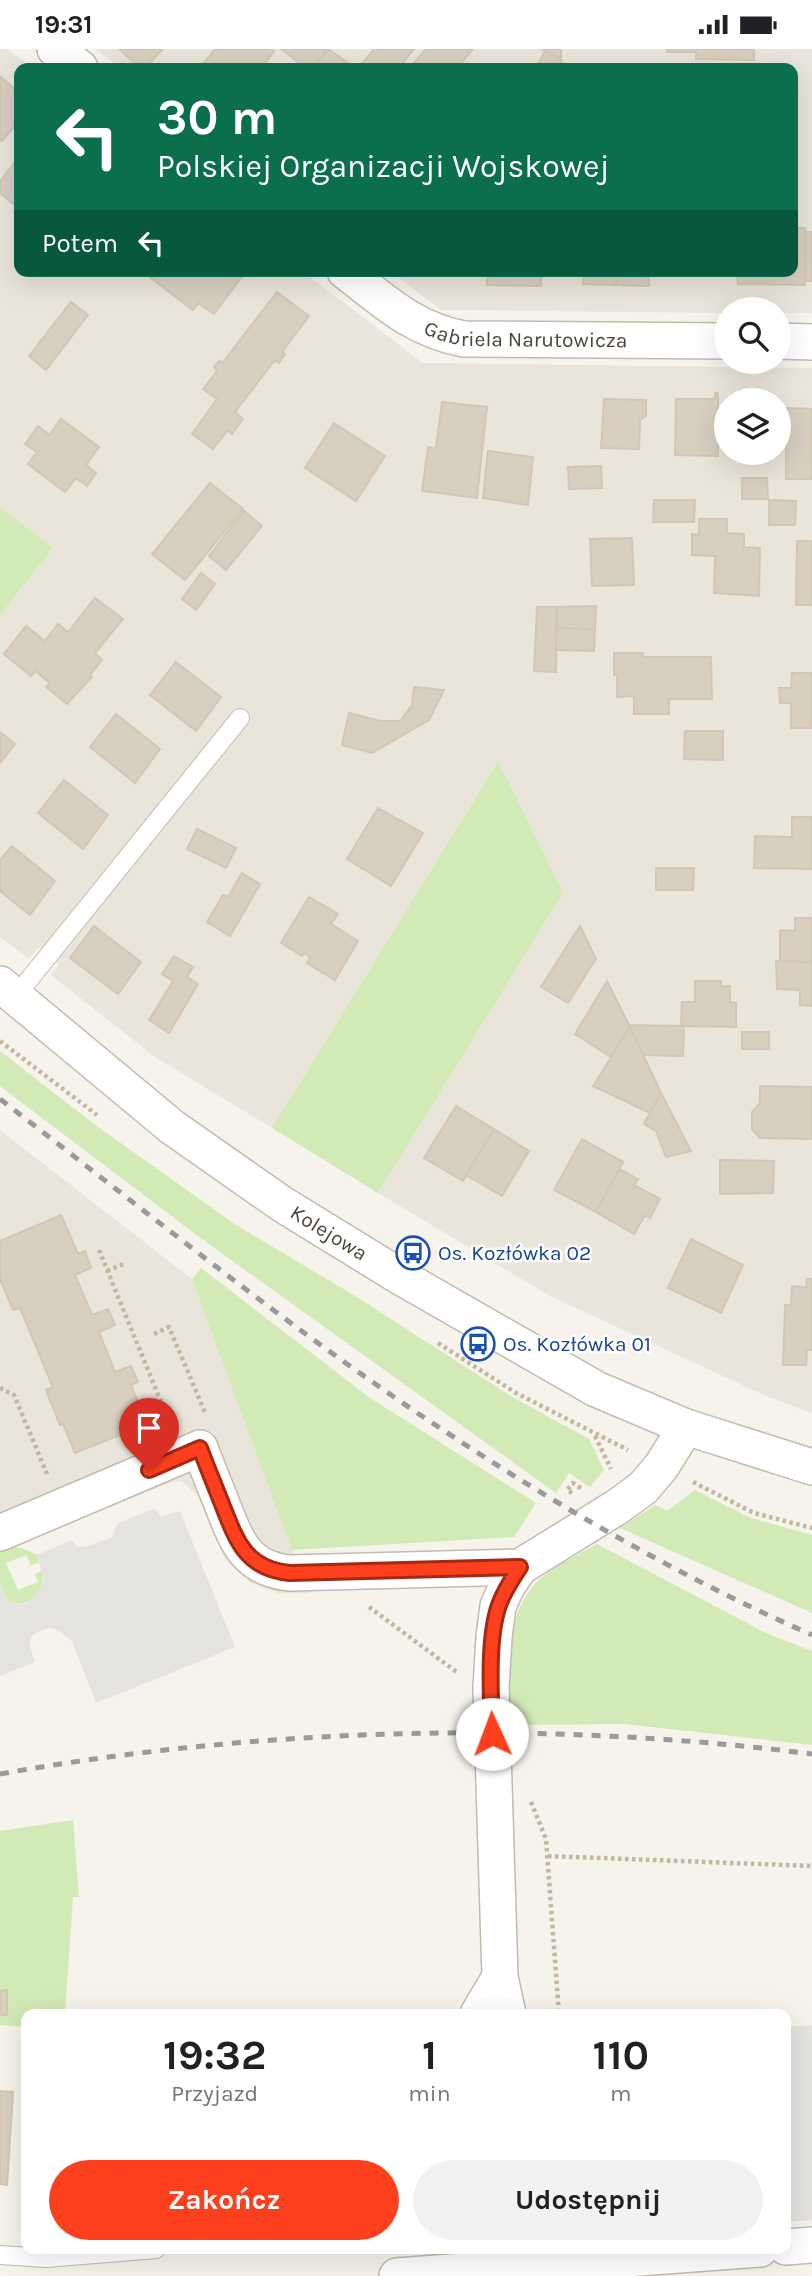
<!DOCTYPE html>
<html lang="pl">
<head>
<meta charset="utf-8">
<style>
  body { margin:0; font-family:Karla,sans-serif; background:#f2f2f2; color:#202124; height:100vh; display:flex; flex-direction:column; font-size:26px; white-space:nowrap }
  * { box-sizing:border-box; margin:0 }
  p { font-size:23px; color:#757577 }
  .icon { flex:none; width:38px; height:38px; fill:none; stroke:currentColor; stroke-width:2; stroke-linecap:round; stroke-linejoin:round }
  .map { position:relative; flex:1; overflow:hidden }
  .panel { position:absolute; left:21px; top:1960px; width:770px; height:245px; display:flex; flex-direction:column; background:#fff; border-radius:14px; box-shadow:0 7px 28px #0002 }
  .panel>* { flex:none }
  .banner { position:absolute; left:14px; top:14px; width:784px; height:214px; border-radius:14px; box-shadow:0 7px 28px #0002; background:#0b6e4f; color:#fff; overflow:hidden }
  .fabs { position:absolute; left:714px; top:248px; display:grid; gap:14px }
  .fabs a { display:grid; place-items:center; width:77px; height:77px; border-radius:50%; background:#fff; box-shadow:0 7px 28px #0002; font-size:35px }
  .pin { position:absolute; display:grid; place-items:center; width:60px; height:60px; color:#fff; margin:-72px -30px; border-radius:50% 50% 50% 0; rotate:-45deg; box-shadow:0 0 7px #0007 }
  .pin .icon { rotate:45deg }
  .me { position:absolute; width:77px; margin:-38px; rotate:358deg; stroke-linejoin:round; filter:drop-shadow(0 0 5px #0008) }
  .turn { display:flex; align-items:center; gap:24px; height:147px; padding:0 28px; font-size:32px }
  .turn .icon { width:91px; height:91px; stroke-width:2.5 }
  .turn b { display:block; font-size:49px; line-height:60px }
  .then { display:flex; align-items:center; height:66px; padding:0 28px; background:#0003; gap:14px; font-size:26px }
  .eta { display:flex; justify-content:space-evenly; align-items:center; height:119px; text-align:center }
  .eta b { font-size:42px; font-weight:700; line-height:49px }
  .button { display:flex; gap:14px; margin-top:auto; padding:14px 28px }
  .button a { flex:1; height:80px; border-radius:42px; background:#fc3f1d; color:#fff; font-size:28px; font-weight:700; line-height:80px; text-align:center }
  .button a+a { background:#f2f2f2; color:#202124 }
  .status { display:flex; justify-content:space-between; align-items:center; height:49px; padding:0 35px; background:#fff; direction:ltr }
  .status svg { height:19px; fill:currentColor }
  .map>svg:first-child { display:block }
  .residential { fill:#eae5da; fill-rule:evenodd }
  .green { fill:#d2eab5 }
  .parking { fill:#e5e3e0 }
  .building { fill:#d8cfc1; stroke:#d3c7b4; stroke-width:2 }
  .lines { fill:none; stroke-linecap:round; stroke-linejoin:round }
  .lane-casing { stroke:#c2bbae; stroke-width:20 }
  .street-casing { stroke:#c2bbae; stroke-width:38 }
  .path { stroke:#c4b79f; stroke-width:4.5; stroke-dasharray:3.5 3.5; stroke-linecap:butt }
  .lane { stroke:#fff; stroke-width:18 }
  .street { stroke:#fff; stroke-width:35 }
  .rail { stroke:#9a9a9a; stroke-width:5; stroke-dasharray:9 9; stroke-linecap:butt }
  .route-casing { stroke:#a42913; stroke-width:18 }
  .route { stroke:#fc3f1d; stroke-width:12 }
  .labels { text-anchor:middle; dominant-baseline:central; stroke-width:5; stroke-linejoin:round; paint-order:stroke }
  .street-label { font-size:21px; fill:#4b4439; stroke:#fff }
  .transit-label { font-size:21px; fill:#164399; stroke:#fff; text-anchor:start }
</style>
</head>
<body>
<div class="status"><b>19:31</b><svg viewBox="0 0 49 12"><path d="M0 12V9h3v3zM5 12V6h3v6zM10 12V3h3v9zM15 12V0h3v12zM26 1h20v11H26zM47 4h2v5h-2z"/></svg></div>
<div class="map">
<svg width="812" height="2227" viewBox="0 0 812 2227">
  <rect width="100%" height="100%" fill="#f6f3ec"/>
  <path class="residential" d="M 0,0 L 7,0 L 33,19 L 19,19 L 19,222 L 302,222 L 423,314 L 812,319 L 812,1364 L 766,1347 L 550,1247 L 378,1144 L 563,844 L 497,713 L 272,1079 L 155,1008 L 51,926 L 59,915 L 39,898 L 29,910 L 0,888 L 0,566 L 53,499 L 0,458 ZM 726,352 L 779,352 L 779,404 L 726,404 Z
    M 95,0 L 812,0 L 812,264 L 779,264 L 779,261 L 726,261 L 726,264 L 441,261 L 390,222 L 793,222 L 793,19 L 121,19 Z
    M 0,1081 L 192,1230 L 309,1544 L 278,1544 L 249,1533 L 224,1509 L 198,1447 L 181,1432 L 172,1433 L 0,1502 Z"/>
  <path class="green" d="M 0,458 L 53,499 L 0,566 Z
    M 498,712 L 563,844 L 378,1144 L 272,1079 Z
    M 0,1002 L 94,1075 L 236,1176 L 352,1245 L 514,1349 L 589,1390 L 604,1421 L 590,1438 L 569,1424 L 556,1444 L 199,1188 L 0,1037 Z
    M 201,1219 L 370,1349 L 536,1454 L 514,1488 L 292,1501 L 192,1230 Z
    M 695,1441 L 751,1469 L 812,1486 L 812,1564 L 620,1479 L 655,1456 L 667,1462 Z
    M 597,1495 L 766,1584 L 812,1602 L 812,1696 L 625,1675 L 508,1676 C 505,1627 502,1559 546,1525 C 561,1514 580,1505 597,1495 Z
    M 9,1498 L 22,1499 L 37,1506 L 39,1513 L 31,1517 L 26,1506 L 6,1514 L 18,1541 L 38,1533 L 35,1525 L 43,1521 C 45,1542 31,1560 9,1553 L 0,1535 L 0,1502 Z
    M 73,1771 L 79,1848 L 73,1848 L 65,1965 L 26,1965 L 26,1978 L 0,1976 L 0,1782 Z"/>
  <path class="parking" d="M 154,1459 L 161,1467 L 180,1462 L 235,1598 L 96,1654 L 72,1592 L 58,1581 L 49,1579 L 37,1583 L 30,1589 L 30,1598 L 35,1613 L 0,1627 L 0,1535 L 9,1553 L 25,1555 L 33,1550 L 40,1541 L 44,1529 L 37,1506 L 72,1491 L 77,1497 L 86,1498 L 112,1488 L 117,1475 Z
    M 812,1976 L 812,2171 L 786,2173 L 786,1978 Z"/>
  <path class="building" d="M 119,0 L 163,0 L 145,19 L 140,19 Z
    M 215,0 L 273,0 L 274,3 L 265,14 L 272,19 L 200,19 Z
    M 281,0 L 328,0 L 313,19 L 306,19 Z
    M 328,0 L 348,14 L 343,19 L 313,19 Z
    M 374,0 L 414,0 L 398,19 L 363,19 L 360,17 Z
    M 426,0 L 473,0 L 457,19 L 410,19 Z
    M 542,0 L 561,0 L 561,10 L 545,2 Z
    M 667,0 L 754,0 L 754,11 L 696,10 L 696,3 L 667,3 Z
    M 545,2 L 561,10 L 561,19 L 536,19 Z
    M 0,27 L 19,44 L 19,72 L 2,92 L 0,90 Z
    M 19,108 L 19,148 L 13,155 L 0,144 L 0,132 Z
    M 793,179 L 805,179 L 805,236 L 738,235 L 737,222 L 793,222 Z
    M 805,183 L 812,183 L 812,232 L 805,232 Z
    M 150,222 L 239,222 L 243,226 L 214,265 L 198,254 L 193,261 L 147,226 Z
    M 487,222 L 541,222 L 541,237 L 487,236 Z
    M 583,222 L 616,222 L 616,236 L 583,235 Z
    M 616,222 L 649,222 L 649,237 L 616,236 Z
    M 277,243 L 309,267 L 282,303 L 285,305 L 279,314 L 275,311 L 235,363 L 243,370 L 232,385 L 228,381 L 213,400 L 192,385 L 217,350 L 203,340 L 217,322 L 214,318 L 219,312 L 223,313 Z
    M 71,253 L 88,266 L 46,321 L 29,307 Z
    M 715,344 L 718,344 L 718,407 L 675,406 L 676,350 L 715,350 Z
    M 604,350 L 646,351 L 646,367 L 640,371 L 639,400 L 601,399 Z
    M 442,353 L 487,358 L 477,449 L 422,442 L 428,398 L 436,399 Z
    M 786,359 L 812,360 L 812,430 L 786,430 L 786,395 L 779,395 L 779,380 L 786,380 Z
    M 61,370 L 99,398 L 86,416 L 96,424 L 87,437 L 76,429 L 65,443 L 28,415 L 37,403 L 25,395 L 38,377 L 49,386 Z
    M 334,374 L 385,407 L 356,452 L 305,419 Z
    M 488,402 L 533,408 L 528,456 L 483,449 Z
    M 601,417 L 602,439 L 569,440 L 568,418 Z
    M 742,429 L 767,429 L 768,450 L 742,450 Z
    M 210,434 L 243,460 L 185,531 L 152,505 Z
    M 654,451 L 695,451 L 694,473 L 653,473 Z
    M 769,451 L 796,452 L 795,476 L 769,476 Z
    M 244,462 L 262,477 L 226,521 L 209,507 Z
    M 699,470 L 727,470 L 727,484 L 744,485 L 744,498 L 760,499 L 759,547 L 714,544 L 715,507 L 692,506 L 692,485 L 699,486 Z
    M 632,489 L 634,536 L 592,537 L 590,490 Z
    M 797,492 L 812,492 L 812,556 L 796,556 Z
    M 201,524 L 215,535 L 196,561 L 182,550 Z
    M 95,549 L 123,570 L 95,604 L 102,611 L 90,626 L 92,628 L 67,655 L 46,638 L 50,634 L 35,622 L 31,627 L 4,605 L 26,577 L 45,592 L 58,575 L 68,583 Z
    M 596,557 L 595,580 L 556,579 L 557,558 Z
    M 537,558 L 557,558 L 556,623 L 534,622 Z
    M 556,579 L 595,580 L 594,602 L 556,601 Z
    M 614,604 L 643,604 L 643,608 L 711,608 L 712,650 L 669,650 L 669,665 L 634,665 L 634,647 L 617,648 L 617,626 L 614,626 Z
    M 176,613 L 221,648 L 196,682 L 150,646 Z
    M 792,624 L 812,624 L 812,679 L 791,679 L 791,654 L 780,654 L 779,639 L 791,639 Z
    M 414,638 L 444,641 L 429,671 L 372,704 L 342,696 L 349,664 L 381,672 L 400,672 L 412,656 Z
    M 116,665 L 160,700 L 135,734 L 90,698 Z
    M 685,682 L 723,682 L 723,711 L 684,710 Z
    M 0,683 L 15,695 L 0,714 Z
    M 64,731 L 108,766 L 83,800 L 38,764 Z
    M 378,759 L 423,784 L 391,837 L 347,810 Z
    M 792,768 L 812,768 L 812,820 L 754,819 L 755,787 L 792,788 Z
    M 197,780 L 236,799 L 226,819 L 187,800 Z
    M 12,797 L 55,832 L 30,866 L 0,842 L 0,811 Z
    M 656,819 L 694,819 L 693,841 L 656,841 Z
    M 242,824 L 260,835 L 230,887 L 207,873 L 223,846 L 228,848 Z
    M 309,848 L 338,865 L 331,875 L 358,892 L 335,931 L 307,914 L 310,908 L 303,904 L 302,907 L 281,894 Z
    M 795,869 L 812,869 L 812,913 L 780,912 L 780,881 L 795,882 Z
    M 94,877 L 141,913 L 118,945 L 70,909 Z
    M 580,877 L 596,910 L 568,954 L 541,938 Z
    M 174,907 L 193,918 L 187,928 L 198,935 L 169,984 L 149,971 L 173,932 L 162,925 Z
    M 776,912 L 812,913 L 812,957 L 800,956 L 800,941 L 777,940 Z
    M 607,932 L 630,978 L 611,1008 L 575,985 Z
    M 695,932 L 721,932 L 721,938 L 730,937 L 730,953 L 736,954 L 736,978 L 681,977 L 682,953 L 695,953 Z
    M 629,976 L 684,977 L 683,1007 L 643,1006 Z
    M 630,978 L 661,1044 L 650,1064 L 593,1037 Z
    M 742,983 L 769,983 L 769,1000 L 742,1000 Z
    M 760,1037 L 812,1038 L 812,1090 L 760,1089 L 752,1080 L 752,1063 L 760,1054 Z
    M 661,1044 L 691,1102 L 666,1108 L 656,1082 L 644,1075 Z
    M 456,1057 L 494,1080 L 463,1132 L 424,1109 Z
    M 494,1080 L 529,1102 L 502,1147 L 466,1126 Z
    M 582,1090 L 623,1113 L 596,1163 L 554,1141 Z
    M 720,1111 L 774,1112 L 773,1144 L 720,1145 Z
    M 619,1120 L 638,1130 L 634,1136 L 660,1150 L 650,1169 L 645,1166 L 634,1185 L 596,1163 Z
    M 61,1166 L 78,1205 L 85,1202 L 91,1219 L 75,1226 L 92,1266 L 108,1260 L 115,1276 L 99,1283 L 115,1323 L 131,1317 L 138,1333 L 131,1336 L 147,1375 L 75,1404 L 63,1375 L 60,1376 L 46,1341 L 53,1338 L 20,1259 L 13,1261 L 0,1230 L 0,1192 Z
    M 691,1190 L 743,1216 L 721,1264 L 668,1239 Z
    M 807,1230 L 812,1230 L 812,1301 L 807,1301 L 806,1316 L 783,1316 L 785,1256 L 791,1256 L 792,1237 L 806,1238 Z
    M 7,1941 L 7,1966 L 0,1966 L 0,1942 Z
    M 0,2042 L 13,2043 L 7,2136 L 0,2135 Z"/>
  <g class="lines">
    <defs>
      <path id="lane" d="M 15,948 L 240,669
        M 0,2206 L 46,2209 L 156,2200"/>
      <g id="street">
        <path d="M 55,0 L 80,19"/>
        <path id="s1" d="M 345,222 C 384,252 414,281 464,290 L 726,292"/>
        <path d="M 779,292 L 812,293"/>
        <path id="s2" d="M 0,935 L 172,1078 L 282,1155 L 399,1227 L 596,1340 L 686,1378 L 812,1418"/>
        <path d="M 0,1484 L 200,1399 C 207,1418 215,1437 222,1455 C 237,1493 246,1520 290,1524 L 520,1518 L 617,1458 L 643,1439 L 661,1418 L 686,1378"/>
        <path d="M 478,1965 L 500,1928"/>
        <path d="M 508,1965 L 500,1928 L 491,1638 L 494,1588 L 498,1557 L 507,1537 L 520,1518"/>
        <path d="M 786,2198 L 812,2196"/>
        <path d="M 397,2227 L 760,2200"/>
      </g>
    </defs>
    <use href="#lane" class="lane-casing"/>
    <use href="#street" class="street-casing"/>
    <path class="path" d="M 0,992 L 97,1066
      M 99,1201 L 168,1370 L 168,1375
      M 107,1222 L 126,1214
      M 154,1285 L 169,1278 L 206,1366
      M 438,1294 L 516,1344 L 628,1401
      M 0,1339 L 14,1346 L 47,1425
      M 595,1387 L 611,1420
      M 693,1433 L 754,1464 L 812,1479
      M 572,1444 L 567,1441 L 573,1434 L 582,1440
      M 369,1558 L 458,1624
      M 531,1753 L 546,1790 L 559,1965
      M 548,1807 L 812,1817"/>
    <use href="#lane" class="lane"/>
    <use href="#street" class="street"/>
    <path class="rail" d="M 0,1050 C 147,1163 291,1281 446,1383 C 562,1460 685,1530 812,1586
      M 0,1725 C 263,1678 547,1671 812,1705"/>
  </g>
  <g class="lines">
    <defs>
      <path id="route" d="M 149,1421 L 200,1399 C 207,1418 215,1437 222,1455 C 237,1493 246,1520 290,1524 L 520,1518 C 512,1530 504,1542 499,1556 C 487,1590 491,1648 492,1685"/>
    </defs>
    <use href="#route" class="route-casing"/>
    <use href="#route" class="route"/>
  </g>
  <defs>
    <symbol id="bus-ring" viewBox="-11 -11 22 22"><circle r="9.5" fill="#fff" stroke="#1a4fb4" stroke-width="1.5"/><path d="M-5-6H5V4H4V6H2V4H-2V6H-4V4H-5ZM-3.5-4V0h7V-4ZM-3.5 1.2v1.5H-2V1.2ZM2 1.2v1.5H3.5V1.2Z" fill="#1a4fb4"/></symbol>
  </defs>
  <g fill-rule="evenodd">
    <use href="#bus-ring" x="394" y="1185" width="38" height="38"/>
    <use href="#bus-ring" x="459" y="1276" width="38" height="38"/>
  </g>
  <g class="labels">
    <g class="street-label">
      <text stroke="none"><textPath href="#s1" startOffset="200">Gabriela Narutowicza</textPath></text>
      <text stroke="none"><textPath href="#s2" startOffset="413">Kolejowa</textPath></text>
    </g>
    <g class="transit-label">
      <text x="438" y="1204">Os. Kozłówka 02</text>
      <text x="503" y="1295">Os. Kozłówka 01</text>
    </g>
  </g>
</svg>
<div class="fabs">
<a><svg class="icon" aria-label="search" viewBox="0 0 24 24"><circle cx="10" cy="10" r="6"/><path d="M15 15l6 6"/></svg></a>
<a><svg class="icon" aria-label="layers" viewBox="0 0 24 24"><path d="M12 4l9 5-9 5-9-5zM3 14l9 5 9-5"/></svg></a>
</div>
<div class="pin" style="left:149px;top:1421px;background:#d93025"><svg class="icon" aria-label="arrive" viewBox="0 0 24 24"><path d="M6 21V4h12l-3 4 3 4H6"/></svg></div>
<svg class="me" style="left:492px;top:1685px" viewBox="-20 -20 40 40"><circle r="19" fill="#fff"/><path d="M0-13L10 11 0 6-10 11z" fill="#fc3f1d"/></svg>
<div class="banner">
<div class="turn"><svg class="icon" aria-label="left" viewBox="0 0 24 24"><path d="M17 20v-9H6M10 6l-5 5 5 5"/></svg><div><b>30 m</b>Polskiej Organizacji Wojskowej</div></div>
<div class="then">Potem<svg class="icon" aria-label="left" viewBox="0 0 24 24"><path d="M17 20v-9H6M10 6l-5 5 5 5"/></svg></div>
</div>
<section class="panel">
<div class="eta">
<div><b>19:32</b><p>Przyjazd</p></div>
<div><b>1</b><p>min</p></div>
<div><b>110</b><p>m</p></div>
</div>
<div class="button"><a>Zakończ</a><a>Udostępnij</a></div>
</section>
</div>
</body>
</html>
